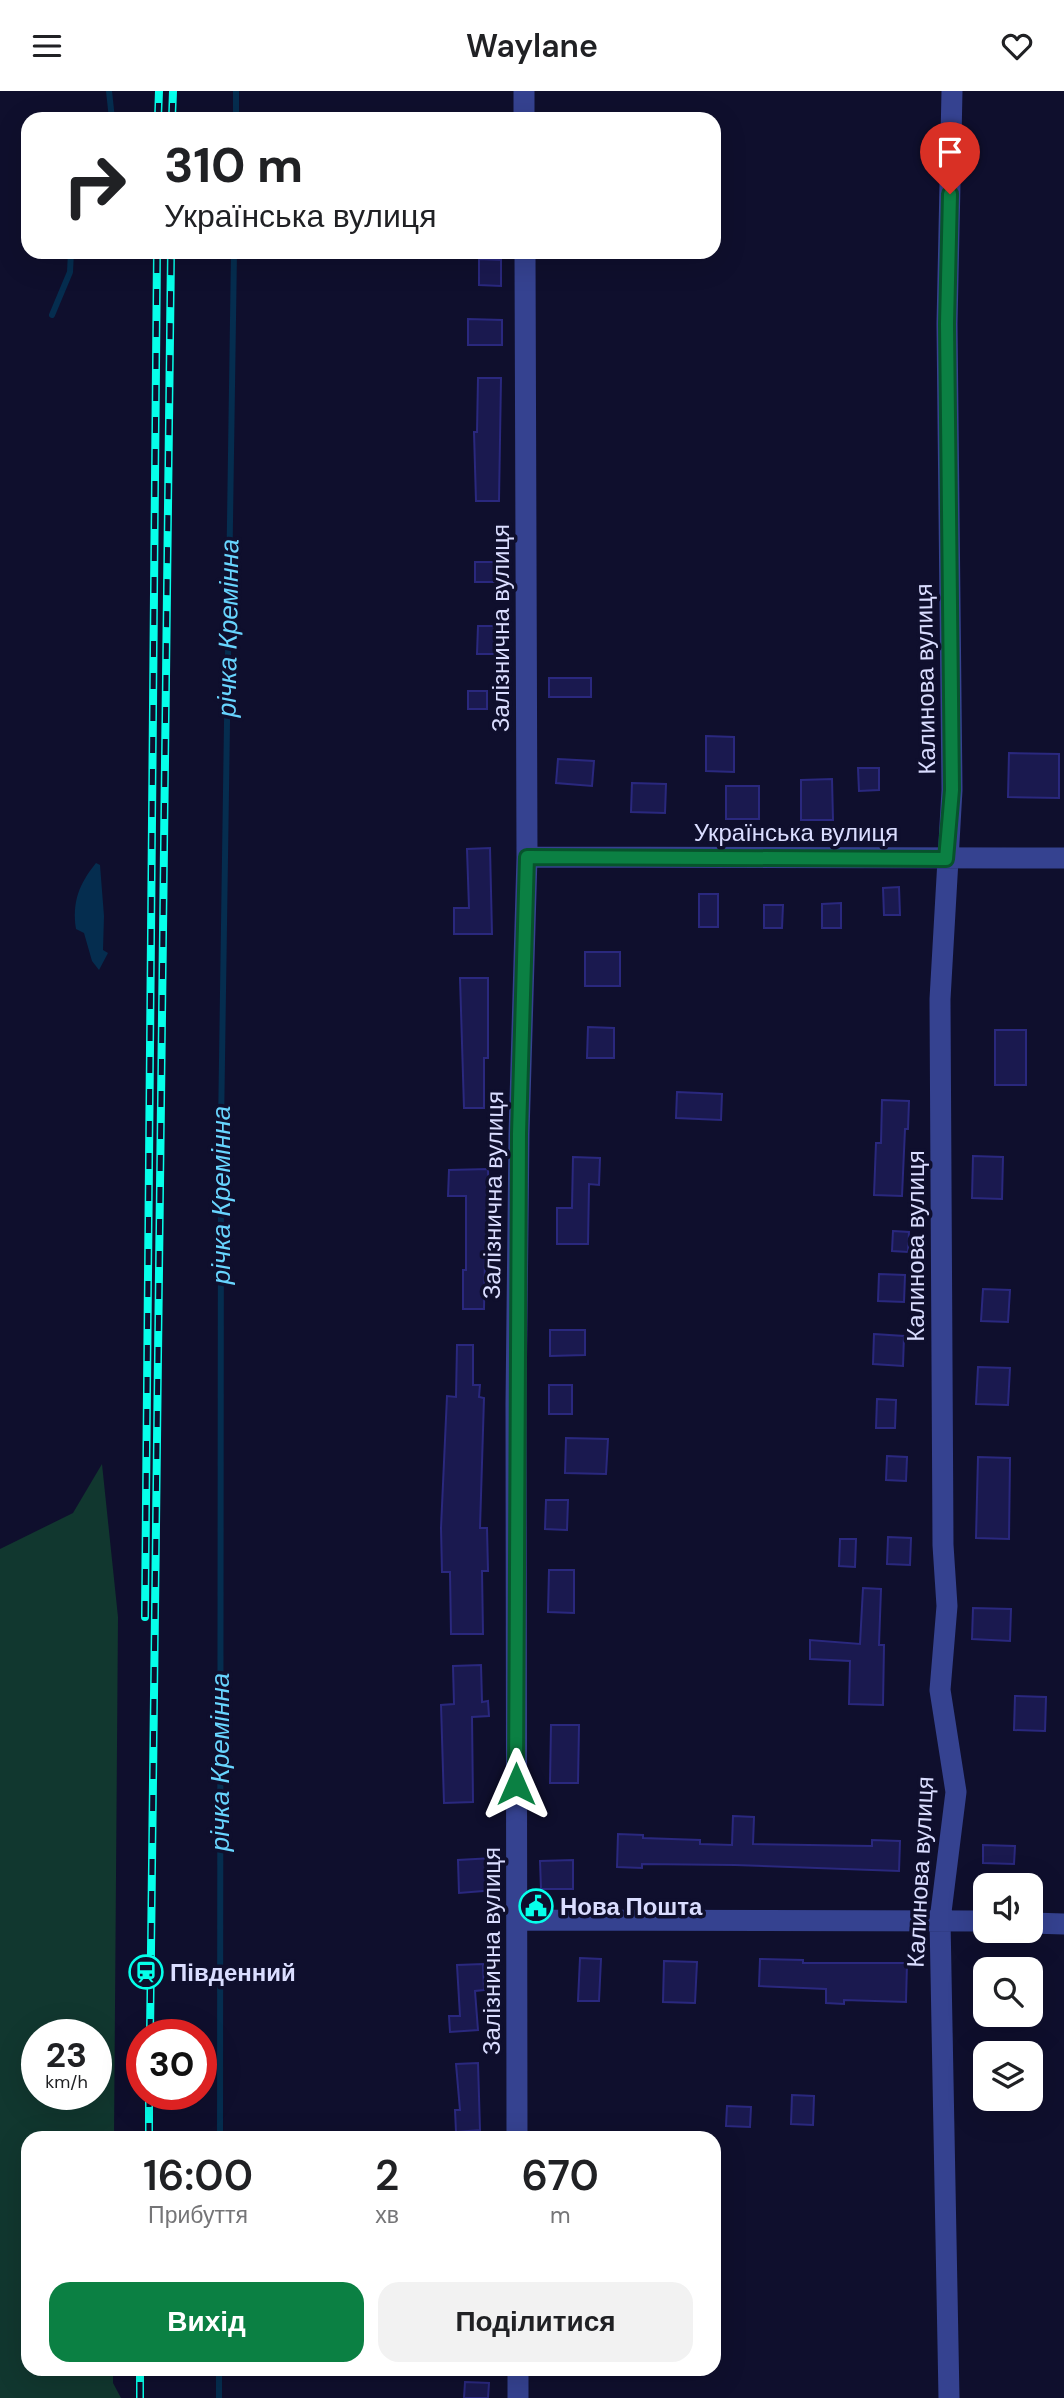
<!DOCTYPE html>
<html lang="uk">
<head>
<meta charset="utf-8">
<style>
  body { margin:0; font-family:"DM Sans",sans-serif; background:#f2f2f2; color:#202124; height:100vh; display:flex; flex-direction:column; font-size:26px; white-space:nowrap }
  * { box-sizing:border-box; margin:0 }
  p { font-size:23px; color:#757577 }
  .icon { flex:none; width:38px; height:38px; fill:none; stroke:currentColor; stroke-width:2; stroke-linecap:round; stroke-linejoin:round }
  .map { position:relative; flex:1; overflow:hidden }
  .panel { position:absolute; left:21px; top:2040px; width:700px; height:245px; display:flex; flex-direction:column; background:#fff; border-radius:21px; box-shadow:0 7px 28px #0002 }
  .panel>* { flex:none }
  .guide { position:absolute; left:21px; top:21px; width:700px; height:147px; border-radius:21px; box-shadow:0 7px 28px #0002; background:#fff; color:#202124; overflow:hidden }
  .buttons { position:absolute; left:973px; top:1782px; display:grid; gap:14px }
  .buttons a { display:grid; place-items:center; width:70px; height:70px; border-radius:14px; background:#fff; box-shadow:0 7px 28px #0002; font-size:35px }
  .speed { position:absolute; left:21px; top:1928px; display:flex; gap:14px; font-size:35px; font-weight:700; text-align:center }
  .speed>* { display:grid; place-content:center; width:91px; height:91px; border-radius:50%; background:#fff; box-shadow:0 7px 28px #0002; line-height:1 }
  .speed small { font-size:18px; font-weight:400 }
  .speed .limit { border:10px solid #d22; background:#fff; color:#111 }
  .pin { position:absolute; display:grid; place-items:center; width:60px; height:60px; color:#fff; margin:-72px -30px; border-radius:50% 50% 50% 0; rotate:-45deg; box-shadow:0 0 7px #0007 }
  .pin .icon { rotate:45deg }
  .me { position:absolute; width:77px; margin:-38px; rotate:0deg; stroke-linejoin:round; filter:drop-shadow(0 0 5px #0008) }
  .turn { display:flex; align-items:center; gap:24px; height:147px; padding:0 28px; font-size:32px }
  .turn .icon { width:91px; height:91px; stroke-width:2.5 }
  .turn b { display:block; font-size:49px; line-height:60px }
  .eta { display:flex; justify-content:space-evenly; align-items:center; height:119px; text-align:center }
  .eta b { font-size:42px; font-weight:600; line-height:49px }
  .primary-button { display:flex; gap:14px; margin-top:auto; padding:14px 28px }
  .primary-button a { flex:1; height:80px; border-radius:21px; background:#0b8043; color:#fff; font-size:28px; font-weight:600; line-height:80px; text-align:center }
  .primary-button a+a { background:#f2f2f2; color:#202124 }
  header { display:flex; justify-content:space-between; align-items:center; height:91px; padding:0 28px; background:#fff; font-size:32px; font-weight:600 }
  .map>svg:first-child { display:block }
  .green { fill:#11372f; fill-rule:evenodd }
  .water { fill:#052d4f }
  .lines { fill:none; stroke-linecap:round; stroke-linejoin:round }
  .stream { stroke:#052d4f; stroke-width:6 }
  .building { fill:#1a194f; stroke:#2a287e; stroke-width:2 }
  .minor { stroke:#354290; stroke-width:21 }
  .rail-casing { stroke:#06ffea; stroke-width:8 }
  .rail { stroke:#0f0f2d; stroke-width:5; stroke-dasharray:16; stroke-linecap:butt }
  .route-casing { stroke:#07532c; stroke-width:18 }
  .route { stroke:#0b8043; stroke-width:12 }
  .labels { text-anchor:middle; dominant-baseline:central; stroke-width:7; stroke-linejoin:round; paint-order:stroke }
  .street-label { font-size:24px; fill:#daddff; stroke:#0f0f2d }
  .poi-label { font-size:24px; font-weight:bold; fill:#daddff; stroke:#0f0f2d; text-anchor:start }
  .water-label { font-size:26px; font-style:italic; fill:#68d5ff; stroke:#0f0f2d }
</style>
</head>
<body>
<header><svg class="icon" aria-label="menu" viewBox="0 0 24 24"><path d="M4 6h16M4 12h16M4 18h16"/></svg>Waylane<svg class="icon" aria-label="heart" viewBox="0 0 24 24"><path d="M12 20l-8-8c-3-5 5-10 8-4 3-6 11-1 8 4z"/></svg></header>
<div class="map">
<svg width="1064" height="2307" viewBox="0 0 1064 2307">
  <rect width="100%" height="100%" fill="#0f0f2d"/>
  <path class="green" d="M 102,1373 L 118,1526 L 114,2047 L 28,2048 L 28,2278 L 113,2279 L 113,2292 L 121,2307 L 0,2307 L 0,1458 L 73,1422 ZM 37,1944 L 96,1944 L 96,2004 L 37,2004 Z"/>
  <path class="water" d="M 96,772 L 100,774 L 104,825 L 103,859 L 108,862 L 99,879 L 92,870 L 84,842 L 76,838 C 72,811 79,793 96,772 Z"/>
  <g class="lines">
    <path class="stream" d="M 109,0 L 112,28
      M 236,28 L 236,0
      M 52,224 L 70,181 L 71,161
      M 220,2048 L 221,1036 L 234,161
      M 219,2307 L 219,2278"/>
  </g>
  <path class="building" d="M 479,168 L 501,169 L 501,195 L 479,194 Z
    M 468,228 L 502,229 L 502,254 L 468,254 Z
    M 478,287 L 501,287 L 499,410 L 476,410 L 474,341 L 477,341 Z
    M 475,471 L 498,471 L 498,491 L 475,491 Z
    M 478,535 L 497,535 L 496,563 L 477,563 Z
    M 549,587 L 591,587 L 591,606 L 549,606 Z
    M 468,600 L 487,600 L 487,618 L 468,618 Z
    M 706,645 L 734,646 L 734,681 L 706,680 Z
    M 1009,662 L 1059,663 L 1059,707 L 1008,706 Z
    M 558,668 L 594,670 L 592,695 L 556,692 Z
    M 858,677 L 879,677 L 879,699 L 859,700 Z
    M 832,688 L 833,729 L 801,729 L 801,689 Z
    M 632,692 L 666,693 L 665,722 L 631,721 Z
    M 726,695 L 759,695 L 759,728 L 726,728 Z
    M 490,757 L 492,843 L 454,843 L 454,817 L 469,817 L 467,758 Z
    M 899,796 L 900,824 L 884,824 L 883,797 Z
    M 699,803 L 718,803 L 718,836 L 699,836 Z
    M 841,812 L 841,837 L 822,837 L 822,813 Z
    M 764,814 L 783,814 L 782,837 L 764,837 Z
    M 585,861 L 620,861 L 620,895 L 585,895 Z
    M 460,887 L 488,887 L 488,967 L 484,967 L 484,1017 L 464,1017 Z
    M 588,936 L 614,937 L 614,967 L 587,967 Z
    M 995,939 L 1026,939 L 1026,994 L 995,994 Z
    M 677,1001 L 722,1003 L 721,1029 L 676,1027 Z
    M 882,1009 L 909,1010 L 908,1038 L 905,1038 L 902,1105 L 874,1104 L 876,1052 L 881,1052 Z
    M 973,1065 L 1003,1066 L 1002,1108 L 972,1107 Z
    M 573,1066 L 600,1067 L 599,1094 L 589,1093 L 588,1153 L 557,1153 L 557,1117 L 572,1117 Z
    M 488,1078 L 490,1166 L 485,1166 L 484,1218 L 463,1218 L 463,1179 L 466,1179 L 466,1105 L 448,1105 L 449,1079 Z
    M 893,1140 L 909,1141 L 908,1161 L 892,1160 Z
    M 879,1183 L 905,1184 L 904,1211 L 878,1210 Z
    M 983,1198 L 1010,1199 L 1008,1231 L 981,1230 Z
    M 550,1239 L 585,1239 L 585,1264 L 550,1265 Z
    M 874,1243 L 904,1245 L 903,1275 L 873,1273 Z
    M 457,1254 L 473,1254 L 473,1294 L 480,1294 L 479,1306 L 484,1307 L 480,1437 L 487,1437 L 488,1480 L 482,1480 L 483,1543 L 451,1543 L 450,1481 L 442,1481 L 441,1437 L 447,1305 L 456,1306 Z
    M 978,1276 L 1010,1277 L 1008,1314 L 976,1313 Z
    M 549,1294 L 572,1294 L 572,1323 L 549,1323 Z
    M 877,1308 L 896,1309 L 895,1337 L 876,1337 Z
    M 566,1347 L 608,1348 L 606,1383 L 565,1382 Z
    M 887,1365 L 907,1366 L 906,1390 L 886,1389 Z
    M 978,1366 L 1010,1367 L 1009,1448 L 976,1447 Z
    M 546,1409 L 568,1409 L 567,1439 L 545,1438 Z
    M 888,1446 L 911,1447 L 910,1474 L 887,1473 Z
    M 840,1448 L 856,1448 L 855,1476 L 839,1475 Z
    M 549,1479 L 574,1479 L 574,1522 L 548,1521 Z
    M 863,1497 L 881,1498 L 879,1554 L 884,1554 L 883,1614 L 849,1613 L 850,1570 L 810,1568 L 810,1549 L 860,1553 Z
    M 973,1517 L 1011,1518 L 1010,1550 L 972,1548 Z
    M 481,1574 L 482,1611 L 488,1610 L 489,1625 L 472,1626 L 473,1711 L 444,1712 L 441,1614 L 454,1613 L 453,1575 Z
    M 1015,1605 L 1046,1606 L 1045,1640 L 1014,1639 Z
    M 551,1634 L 579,1634 L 578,1692 L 550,1692 Z
    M 733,1725 L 754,1726 L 753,1753 L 872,1755 L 872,1749 L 900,1750 L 899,1780 L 735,1774 L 642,1773 L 642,1777 L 617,1776 L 618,1743 L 643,1744 L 643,1747 L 700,1749 L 700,1753 L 732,1754 Z
    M 983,1754 L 1015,1755 L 1014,1773 L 983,1772 Z
    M 493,1767 L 496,1799 L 459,1802 L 458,1769 Z
    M 573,1769 L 573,1798 L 541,1798 L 540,1770 Z
    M 580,1867 L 601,1868 L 599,1910 L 578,1910 Z
    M 760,1868 L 803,1869 L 803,1872 L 907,1872 L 906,1911 L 844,1909 L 844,1913 L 826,1912 L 826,1898 L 759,1895 Z
    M 664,1870 L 697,1871 L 695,1912 L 663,1911 Z
    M 483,1873 L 484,1899 L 475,1900 L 478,1939 L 450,1941 L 449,1925 L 460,1925 L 457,1874 Z
    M 478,1972 L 480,2039 L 456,2041 L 455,2019 L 460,2019 L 456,1973 Z
    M 792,2004 L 814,2005 L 813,2034 L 791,2033 Z
    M 727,2015 L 751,2016 L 750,2036 L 726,2035 Z
    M 465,2291 L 489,2292 L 488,2307 L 464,2307 Z"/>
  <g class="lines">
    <path class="minor" d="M 524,0 L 524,28
      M 527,766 L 1064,767
      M 517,1829 L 985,1830
      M 1031,1832 L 1064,1833
      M 517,2048 L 516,1313 L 519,1043 L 527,766 L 525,161
      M 518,2278 L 518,2307
      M 949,2307 L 940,1829 L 956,1701 L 940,1599 L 947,1515 L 943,1454 L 940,908 L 952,699 L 947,233 L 952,0"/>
    <defs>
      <path id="rail" d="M 158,28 L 159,0
        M 172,28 L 173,0
        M 145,1526 L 157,161
        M 150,1944 L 171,161
        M 149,2048 L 149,2004
        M 140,2307 L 140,2278"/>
    </defs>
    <use href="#rail" class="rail-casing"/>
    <use href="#rail" class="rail"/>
  </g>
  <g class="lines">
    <defs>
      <path id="route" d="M 516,1693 L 519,1043 L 527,766 L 946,768 L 952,699 L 947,233 L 950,103"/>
    </defs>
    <use href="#route" class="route-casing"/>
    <use href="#route" class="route"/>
  </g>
  <defs>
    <symbol id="civic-ring" viewBox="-11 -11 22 22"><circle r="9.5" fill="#0f0f2d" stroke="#06ffea" stroke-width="1.5"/><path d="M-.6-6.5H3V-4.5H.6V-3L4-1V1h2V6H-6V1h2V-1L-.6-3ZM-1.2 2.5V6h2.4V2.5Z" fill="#06ffea"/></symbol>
    <symbol id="station-ring" viewBox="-11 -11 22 22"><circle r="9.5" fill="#0f0f2d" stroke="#06ffea" stroke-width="1.5"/><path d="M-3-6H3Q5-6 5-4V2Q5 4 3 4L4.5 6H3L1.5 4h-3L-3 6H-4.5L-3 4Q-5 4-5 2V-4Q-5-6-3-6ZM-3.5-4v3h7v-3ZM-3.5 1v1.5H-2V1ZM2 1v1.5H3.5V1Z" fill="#06ffea"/></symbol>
  </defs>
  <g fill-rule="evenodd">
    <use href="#civic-ring" x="517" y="1796" width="38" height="38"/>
    <use href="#station-ring" x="127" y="1862" width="38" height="38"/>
  </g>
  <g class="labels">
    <g class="street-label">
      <text transform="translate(500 537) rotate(-90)">Залізнична вулиця</text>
      <text transform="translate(925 588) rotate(-91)">Калинова вулиця</text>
      <text x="796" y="741">Українська вулиця</text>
      <text transform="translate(493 1104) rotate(-89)">Залізнична вулиця</text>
      <text transform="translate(915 1155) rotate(-90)">Калинова вулиця</text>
      <text transform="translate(920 1781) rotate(-87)">Калинова вулиця</text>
      <text transform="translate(491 1860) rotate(-90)">Залізнична вулиця</text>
    </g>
    <g class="poi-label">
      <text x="560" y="1815">Нова Пошта</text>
      <text x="170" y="1881">Південний</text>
    </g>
    <g class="water-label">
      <text transform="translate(228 537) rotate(-89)">річка Кремінна</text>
      <text transform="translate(221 1104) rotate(-90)">річка Кремінна</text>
      <text transform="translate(220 1671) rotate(-90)">річка Кремінна</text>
    </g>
  </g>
</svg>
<div class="buttons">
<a><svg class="icon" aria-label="sound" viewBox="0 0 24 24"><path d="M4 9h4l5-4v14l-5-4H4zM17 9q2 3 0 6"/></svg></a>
<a><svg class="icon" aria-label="search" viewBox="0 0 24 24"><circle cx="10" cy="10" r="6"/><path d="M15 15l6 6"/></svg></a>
<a><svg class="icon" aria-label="layers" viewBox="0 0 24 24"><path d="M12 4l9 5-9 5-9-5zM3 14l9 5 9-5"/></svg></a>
</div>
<div class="speed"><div>23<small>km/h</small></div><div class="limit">30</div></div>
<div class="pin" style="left:950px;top:103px;background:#d93025"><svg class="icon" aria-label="arrive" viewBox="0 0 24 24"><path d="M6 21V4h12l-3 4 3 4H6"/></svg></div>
<svg class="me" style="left:516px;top:1693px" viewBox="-20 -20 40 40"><path d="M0-17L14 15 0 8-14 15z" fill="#0b8043" stroke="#fff" stroke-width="4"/></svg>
<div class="guide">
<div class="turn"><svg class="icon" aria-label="right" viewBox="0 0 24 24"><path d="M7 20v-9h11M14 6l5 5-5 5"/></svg><div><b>310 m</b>Українська вулиця</div></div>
</div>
<section class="panel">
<div class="eta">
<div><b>16:00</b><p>Прибуття</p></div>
<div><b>2</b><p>хв</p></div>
<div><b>670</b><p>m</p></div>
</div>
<div class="primary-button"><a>Вихід</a><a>Поділитися</a></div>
</section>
</div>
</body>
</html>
